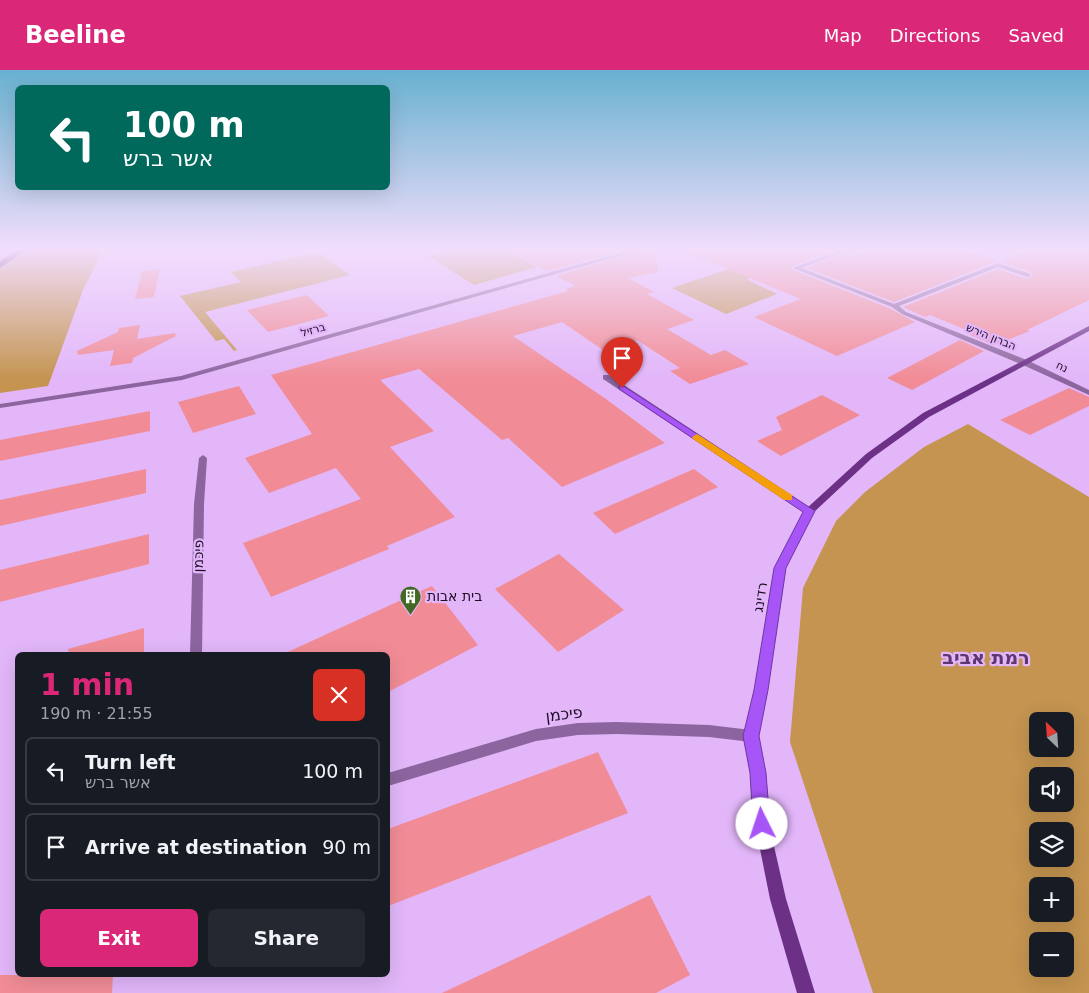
<!DOCTYPE html>
<html lang="en">
<head>
<meta charset="utf-8">
<style>
  body { margin:0; font-family:"DejaVu Sans","Noto Sans Hebrew",sans-serif; background:#242831; color:#f1f3f6; height:100vh; display:flex; flex-direction:column; font-size:19px; white-space:nowrap }
  * { box-sizing:border-box; margin:0 }
  p { font-size:16px; color:#9ea1a6 }
  .icon { flex:none; width:28px; height:28px; fill:none; stroke:currentColor; stroke-width:2; stroke-linecap:round; stroke-linejoin:round }
  .map { position:relative; flex:1; overflow:hidden }
  .panel { position:absolute; left:15px; top:582px; width:375px; height:325px; display:flex; flex-direction:column; background:#171b24; border-radius:8px; box-shadow:0 5px 20px #0002 }
  .panel>* { flex:none }
  .banner { position:absolute; left:15px; top:15px; width:375px; height:105px; border-radius:8px; box-shadow:0 5px 20px #0002; background:#00695c; color:#fff; overflow:hidden }
  .needle { width:32px; rotate:335deg }
  .fabs { position:absolute; left:1029px; top:642px; display:grid; gap:10px }
  .fabs a { display:grid; place-items:center; width:45px; height:45px; border-radius:8px; background:#171b24; box-shadow:0 5px 20px #0002; font-size:25px }
  .pin { position:absolute; display:grid; place-items:center; width:42px; height:42px; color:#fff; margin:-51px -21px; border-radius:50% 50% 50% 0; rotate:-45deg; box-shadow:0 0 5px #0007 }
  .pin .icon { rotate:45deg }
  .me { position:absolute; width:55px; margin:-28px; rotate:356deg; stroke-linejoin:round; filter:drop-shadow(0 0 4px #0008) }
  .turn { display:flex; align-items:center; gap:18px; height:105px; padding:0 25px; font-size:22px }
  .turn .icon { width:65px; height:65px; stroke-width:2.5 }
  .turn b { display:block; font-size:35px; line-height:42px }
  .round { display:grid; place-items:center; flex:none; width:52px; height:52px; border-radius:8px; background:#242831 }
  .summary { display:flex; align-items:center; justify-content:space-between; height:85px; padding:0 25px }
  h1 { font-size:30px; font-weight:700; line-height:38px; color:#db2777 }
  .button { display:flex; gap:10px; margin-top:auto; padding:10px 25px }
  .button a { flex:1; height:58px; border-radius:8px; background:#db2777; color:#fff; font-size:20px; font-weight:700; line-height:58px; text-align:center }
  .button a+a { background:#242831; color:#f1f3f6 }
  ul { padding:0; list-style:none }
  li { display:flex; align-items:center; gap:15px; height:68px; margin:0 10px 8px; padding:0 15px; border:2px solid #363941; border-radius:8px }
  li div { flex:1 }
  li b { display:block; font-size:19px }
  li em { font-style:normal }
  header { display:flex; align-items:center; gap:30px; box-sizing:border-box; height:70px; padding:0 25px; background:#db2777; color:#fff }
  header strong { font-size:24px }
  nav { display:flex; gap:28px; margin-inline-start:auto; font-size:18px }
  .map>svg:first-child { display:block }
  .green { fill:#c49450; fill-rule:evenodd }
  .building { fill:#f18c96 }
  .lines { fill:none; stroke-linecap:round; stroke-linejoin:round }
  .street { fill:#8c659f; fill-rule:evenodd }
  .secondary { fill:#6c3087; fill-rule:evenodd }
  .highway { fill:#2d0e3b; fill-rule:evenodd }
  .route { fill:#a855f7; stroke:#6d37a1 }
  .slow { fill:#f59e0b }
  .labels { text-anchor:middle; dominant-baseline:central; stroke-width:4.5; stroke-linejoin:round; paint-order:stroke }
  .far-street-label { font-size:11px; fill:#1e0e26; stroke:#e2b6f9 }
  .street-label { font-size:14px; fill:#1e0e26; stroke:#e2b6f9 }
  .poi-label { font-size:14px; fill:#1e0e26; stroke:#e2b6f9; text-anchor:start }
  .near-street-label { font-size:16px; fill:#1e0e26; stroke:#e2b6f9 }
  .district-label { font-size:19px; font-weight:bold; fill:#5e3771; stroke:#e2b6f9 }
</style>
</head>
<body>
<header>
<strong>Beeline</strong>
<nav><a>Map</a><a>Directions</a><a>Saved</a></nav>
</header>
<div class="map">
<svg width="1089" height="923" viewBox="0 0 1089 923">
  <rect width="100%" height="100%" fill="#e2b6f9"/>
  <path class="green" d="M 27,180 L 103,180 L 83,220 L 48,316 L 0,323 L 0,199 Z
    M 452,180 L 505,180 L 537,197 L 474,215 L 428,186 Z
    M 786,180 L 832,180 L 746,209 L 777,224 L 726,244 L 672,218 Z
    M 318,182 L 350,205 L 205,242 L 237,280 L 234,281 L 224,269 L 216,271 L 180,226 L 241,212 L 231,202 Z
    M 968,354 L 1089,427 L 1089,923 L 873,923 L 790,672 L 803,518 L 836,451 L 865,422 L 924,377 ZM 1038,651 L 1065,651 L 1065,679 L 1038,679 ZM 1038,706 L 1065,706 L 1065,734 L 1038,734 ZM 1038,761 L 1065,761 L 1065,789 L 1038,789 ZM 1038,816 L 1065,816 L 1065,844 L 1038,844 ZM 1038,871 L 1065,871 L 1065,899 L 1038,899 Z"/>
  <path class="building" d="M 507,180 L 623,180 L 548,201 Z
    M 642,180 L 655,180 L 658,202 L 628,208 L 654,222 L 647,224 L 694,250 L 667,259 L 711,285 L 725,280 L 749,294 L 690,314 L 670,301 L 680,298 L 637,270 L 603,280 L 562,252 L 513,266 L 606,329 L 665,373 L 562,417 L 508,368 L 502,370 L 419,299 L 380,310 L 434,361 L 390,377 L 455,447 L 387,476 L 389,479 L 271,527 L 243,473 L 361,429 L 336,398 L 269,423 L 245,388 L 312,364 L 271,305 L 568,221 L 566,219 L 576,216 L 556,206 Z
    M 682,180 L 836,180 L 792,196 L 791,199 L 891,239 L 915,252 L 837,286 L 754,247 L 801,229 Z
    M 871,180 L 962,180 L 1002,192 L 1030,180 L 1089,180 L 1089,230 L 1027,260 L 1030,261 L 994,275 L 970,265 L 974,263 L 930,245 L 925,247 L 903,237 L 998,199 L 1027,209 L 1032,206 L 1031,202 L 997,191 L 894,232 L 806,198 L 849,182 L 850,188 Z
    M 160,199 L 154,227 L 135,229 L 142,201 Z
    M 307,225 L 329,246 L 268,262 L 247,240 Z
    M 140,255 L 137,269 L 175,263 L 176,266 L 133,288 L 132,293 L 110,296 L 114,280 L 78,285 L 77,281 L 118,262 L 119,258 Z
    M 960,270 L 984,281 L 912,320 L 887,308 Z
    M 239,316 L 256,344 L 193,363 L 178,332 Z
    M 1069,318 L 1089,327 L 1089,336 L 1030,365 L 1000,350 Z
    M 822,325 L 860,345 L 781,386 L 757,371 L 782,360 L 776,347 Z
    M 150,341 L 150,361 L 0,391 L 0,370 Z
    M 146,399 L 146,423 L 0,456 L 0,430 Z
    M 694,399 L 718,417 L 615,464 L 593,443 Z
    M 149,464 L 149,494 L 0,532 L 0,500 Z
    M 559,484 L 624,540 L 558,582 L 495,519 Z
    M 432,516 L 478,575 L 388,622 L 388,585 L 281,585 Z
    M 144,558 L 144,585 L 69,585 L 68,579 Z
    M 598,682 L 628,743 L 388,836 L 388,759 Z
    M 650,825 L 690,905 L 656,923 L 442,923 Z
    M 0,905 L 113,905 L 112,923 L 0,923 Z"/>
  <g class="lines">
    <path class="street" d="M 630,180 L 640,180 L 182,310 L 0,338 L 0,334 L 181,306 Z
      M 841,180 L 849,180 L 801,198 L 894,234 L 998,193 L 1030,204 L 1030,206 L 1028,207 L 998,197 L 899,236 L 906,242 L 1029,291 L 1089,320 L 1089,325 L 1023,295 L 902,244 L 892,237 L 793,198 Z
      M 603,305 L 609,305 L 812,439 L 814,441 L 812,443 L 806,443 L 603,309 Z
      M 203,385 L 207,388 L 204,434 L 202,585 L 190,585 L 194,434 L 199,388 Z
      M 617,652 L 709,655 L 751,660 L 756,662 L 758,666 L 756,670 L 751,672 L 709,667 L 617,664 L 578,665 L 536,671 L 388,716 L 388,703 L 536,659 L 578,653 Z"/>
    <path class="secondary" d="M 1089,256 L 1089,261 L 929,347 L 872,388 L 813,443 L 785,498 L 767,620 L 758,666 L 765,703 L 769,754 L 786,829 L 815,923 L 797,923 L 770,829 L 755,754 L 751,703 L 744,666 L 755,620 L 775,498 L 806,439 L 866,384 L 923,343 Z"/>
    <path class="highway" d="M 17,180 L 27,180 L 0,198 L 0,191 Z"/>
  </g>
  <linearGradient id="sky" x2="0" y2="1"><stop stop-color="#68b1d0"/><stop offset="0.58" stop-color="#f2defc"/><stop offset="1" stop-color="#f2defc" stop-opacity="0"/></linearGradient>
  <rect width="1089" height="309" fill="url(#sky)"/>
  <path class="route" d="M 622,315 L 815,441 L 786,498 L 768,620 L 759,666 L 766,703 L 770,754 L 768,760 L 762,762 L 756,760 L 753,754 L 750,703 L 743,666 L 754,620 L 774,498 L 803,442 L 619,319 L 619,316 Z"/>
  <path class="slow" d="M 697,364 L 792,425 L 792,430 L 784,430 L 693,369 L 692,367 Z"/>
  <defs>
    <symbol id="building-pin" viewBox="-11 -11 22 30"><path d="M0 17L-7.5 6A9.5 9.5 0 1 1 7.5 6Z" fill="#426924" stroke="#e2b6f9"/><path d="M-4-6H4V6H1V3H-1V6H-4ZM-2.5-4.3h1.7v1.8h-1.7ZM.8-4.3h1.7v1.8H.8ZM-2.5-1h1.7V.8h-1.7ZM.8-1h1.7V.8H.8Z" fill="#fff"/></symbol>
  </defs>
  <g fill-rule="evenodd">
    <use href="#building-pin" x="398" y="514" width="25" height="34"/>
  </g>
  <g class="labels">
    <g class="far-street-label">
      <text transform="translate(313 260) rotate(-16)">ברזיל</text>
      <text transform="translate(991 267) rotate(22)">הברון הירש</text>
      <text transform="translate(1062 297) rotate(25)">נח</text>
    </g>
    <g class="street-label">
      <text transform="translate(198 486) rotate(-89)">פיכמן</text>
      <text transform="translate(760 527) rotate(-81)">רדינג</text>
    </g>
    <g class="poi-label">
      <text x="427" y="526">בית אבות</text>
    </g>
    <g class="near-street-label">
      <text transform="translate(564 644) rotate(-7)">פיכמן</text>
    </g>
    <g class="district-label">
      <text x="986" y="587">רמת אביב</text>
    </g>
  </g>
</svg>
<div class="fabs">
<a><svg class="needle" viewBox="-14 -14 28 28"><path d="M0-13l5 13h-10z" fill="#e53935"/><path d="M0 13l5-13h-10z" fill="#9ea1a6"/></svg></a>
<a><svg class="icon" aria-label="sound" viewBox="0 0 24 24"><path d="M4 9h4l5-4v14l-5-4H4zM17 9q2 3 0 6"/></svg></a>
<a><svg class="icon" aria-label="layers" viewBox="0 0 24 24"><path d="M12 4l9 5-9 5-9-5zM3 14l9 5 9-5"/></svg></a>
<a>+</a>
<a>−</a>
</div>
<div class="pin" style="left:622px;top:318px;background:#d93025"><svg class="icon" aria-label="arrive" viewBox="0 0 24 24"><path d="M6 21V4h12l-3 4 3 4H6"/></svg></div>
<svg class="me" style="left:762px;top:754px" viewBox="-20 -20 40 40"><circle r="19" fill="#fff"/><path d="M0-13L10 11 0 6-10 11z" fill="#a855f7"/></svg>
<div class="banner">
<div class="turn"><svg class="icon" aria-label="left" viewBox="0 0 24 24"><path d="M17 20v-9H6M10 6l-5 5 5 5"/></svg><div><b>100 m</b>אשר ברש</div></div>
</div>
<section class="panel">
<div class="summary"><div><h1>1 min</h1><p>190 m · 21:55</p></div><a class="round" style="background:#d93025;color:#fff"><svg class="icon" aria-label="close" viewBox="0 0 24 24"><path d="M6 6l12 12M18 6L6 18"/></svg></a></div>
<ul>
<li><svg class="icon" aria-label="left" viewBox="0 0 24 24"><path d="M17 20v-9H6M10 6l-5 5 5 5"/></svg><div><b>Turn left</b><p>אשר ברש</p></div><em>100 m</em></li>
<li><svg class="icon" aria-label="arrive" viewBox="0 0 24 24"><path d="M6 21V4h12l-3 4 3 4H6"/></svg><div><b>Arrive at destination</b></div><em>90 m</em></li>
</ul>
<div class="button"><a>Exit</a><a>Share</a></div>
</section>
</div>
</body>
</html>
